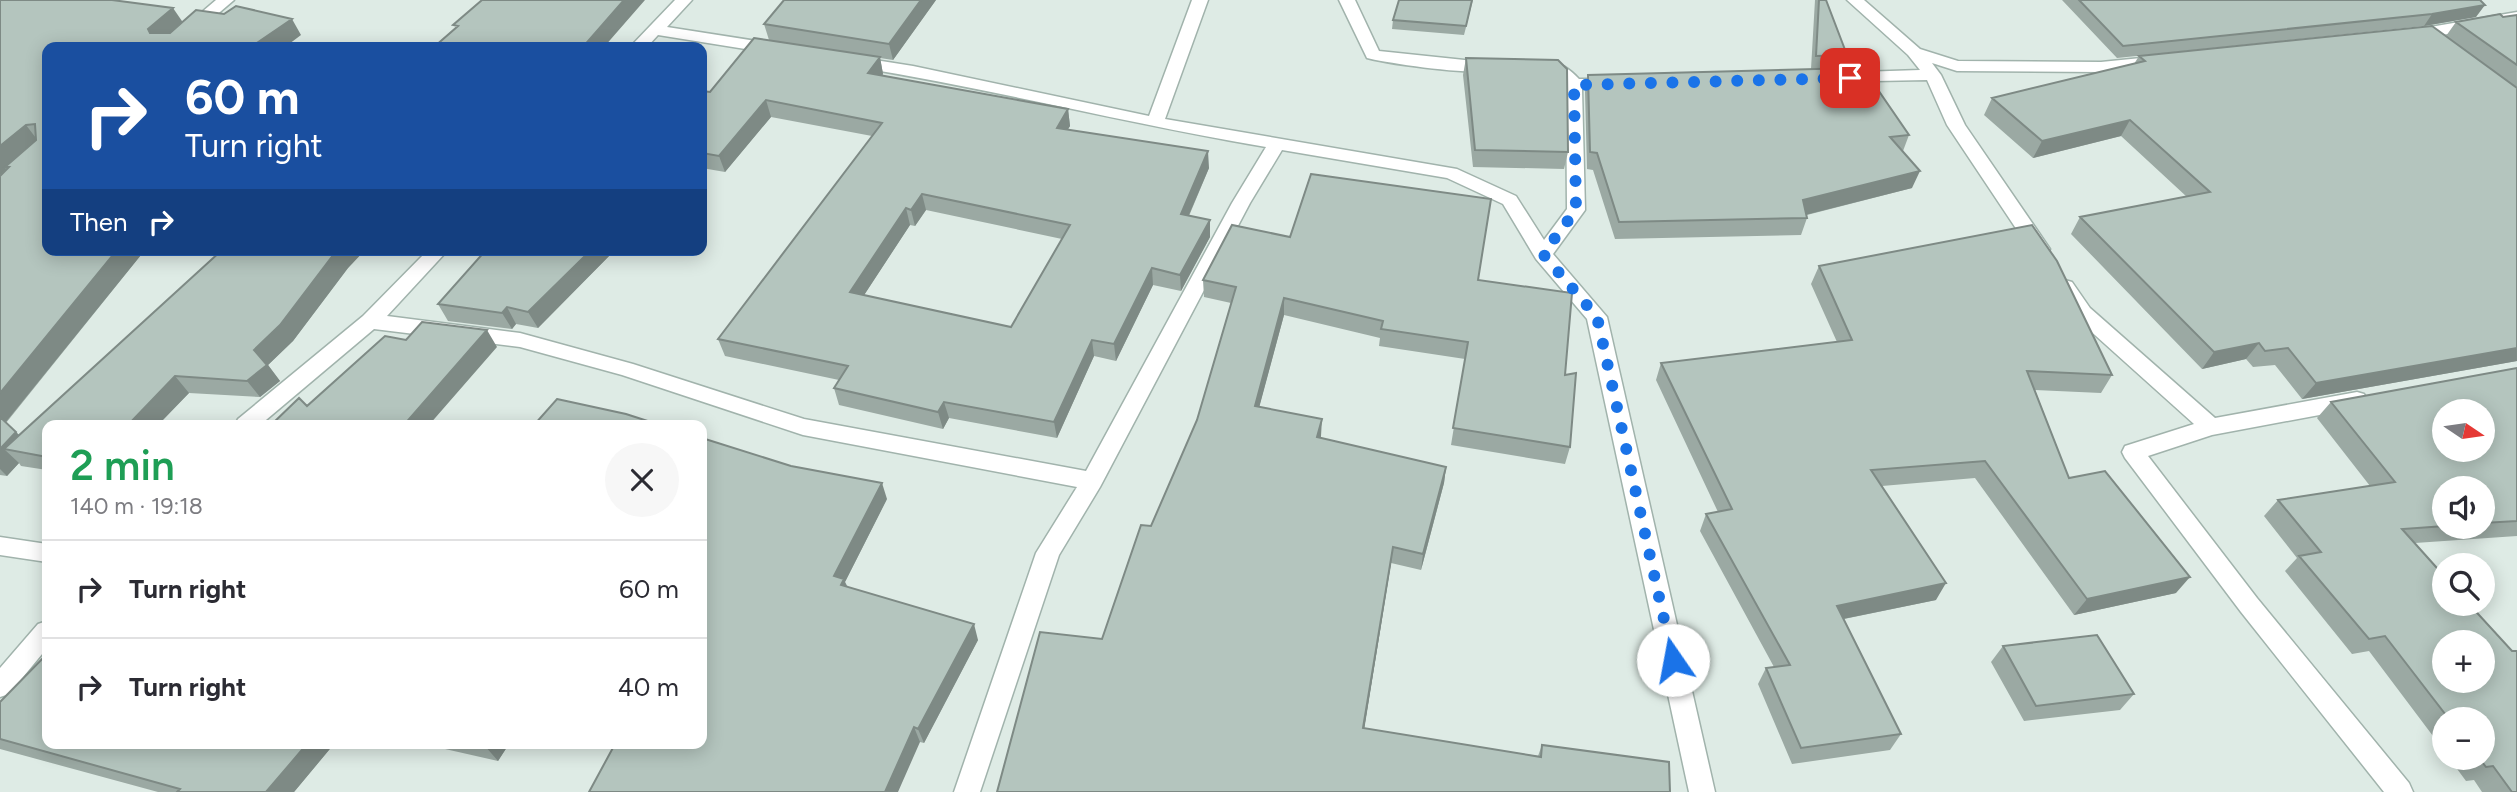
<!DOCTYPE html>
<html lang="en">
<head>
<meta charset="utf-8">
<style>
  body { margin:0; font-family:Figtree,sans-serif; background:#f7f7f7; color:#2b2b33; height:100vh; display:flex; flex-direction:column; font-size:26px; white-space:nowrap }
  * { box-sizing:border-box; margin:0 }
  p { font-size:23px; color:#7c7c81 }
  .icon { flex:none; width:38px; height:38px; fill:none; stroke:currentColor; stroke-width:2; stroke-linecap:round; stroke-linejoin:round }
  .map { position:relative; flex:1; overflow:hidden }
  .side { position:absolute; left:42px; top:420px; width:665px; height:329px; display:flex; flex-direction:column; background:#fff; border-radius:14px; box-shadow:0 4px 18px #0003 }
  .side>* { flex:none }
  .guide { position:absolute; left:42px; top:42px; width:665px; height:214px; border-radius:14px; box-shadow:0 4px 18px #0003; background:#1a4fa0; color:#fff; overflow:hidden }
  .needle { width:46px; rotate:103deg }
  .fabs { position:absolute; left:2432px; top:399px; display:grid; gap:14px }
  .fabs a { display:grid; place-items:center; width:63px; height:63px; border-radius:50%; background:#fff; box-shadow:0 4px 18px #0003; font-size:35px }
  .pin { position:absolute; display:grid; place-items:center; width:60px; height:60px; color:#fff; margin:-30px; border-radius:14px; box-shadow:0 4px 10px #0006 }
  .me { position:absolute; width:77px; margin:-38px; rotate:348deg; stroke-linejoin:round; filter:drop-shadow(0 0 5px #0008) }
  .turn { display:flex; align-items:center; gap:24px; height:147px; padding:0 28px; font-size:32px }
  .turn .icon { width:91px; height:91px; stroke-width:2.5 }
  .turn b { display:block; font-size:49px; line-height:60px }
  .then { display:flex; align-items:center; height:66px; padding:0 28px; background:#0003; gap:14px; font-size:26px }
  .round { display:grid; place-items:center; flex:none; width:74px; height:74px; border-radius:37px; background:#f7f7f7 }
  .headline { display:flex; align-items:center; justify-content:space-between; height:119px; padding:0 28px }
  h1 { font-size:42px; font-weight:600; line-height:52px; color:#1e9e55 }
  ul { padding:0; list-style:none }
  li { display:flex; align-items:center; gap:21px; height:98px; padding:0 28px; border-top:2px solid #e1e1e2 }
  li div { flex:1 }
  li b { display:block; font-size:26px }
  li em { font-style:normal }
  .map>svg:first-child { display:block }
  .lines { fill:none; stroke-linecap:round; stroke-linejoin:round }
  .street-casing { stroke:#a1b3ac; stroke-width:3 }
  .street { fill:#fff; fill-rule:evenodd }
  .wall { fill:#9ba9a3; fill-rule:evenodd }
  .shaded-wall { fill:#7e8a85 }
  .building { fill:#b4c5be; stroke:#7e8a85; stroke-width:2; fill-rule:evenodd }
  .route { stroke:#1a73e8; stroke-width:12; stroke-dasharray:0 21.6 }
</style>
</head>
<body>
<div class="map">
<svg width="2517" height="792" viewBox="0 0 2517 792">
  <rect width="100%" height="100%" fill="#deebe5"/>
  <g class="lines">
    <defs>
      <path id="street" d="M 216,0 L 234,0 L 179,47 L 161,47 Z
        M 675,0 L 692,0 L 667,27 L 776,44 L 784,49 L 776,54 L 658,35 L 647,47 L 630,47 Z
        M 1192,0 L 1208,0 L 1165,119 L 1457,169 L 1516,196 L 1544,240 L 1567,209 L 1566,85 L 1557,74 L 1543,75 L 1535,70 C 1551,56 1567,66 1579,79 L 1612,79 L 1620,84 L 1612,89 L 1582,89 L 1585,210 L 1553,254 L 1607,317 L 1715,792 L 1689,792 L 1587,319 L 1536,259 L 1503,204 L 1447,178 L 1282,150 L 1250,203 L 1100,487 L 1059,555 L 980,792 L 954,792 L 1036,553 L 1077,487 L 803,435 L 622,375 L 520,347 L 374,329 L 260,425 L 235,425 L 238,419 L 363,316 L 428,250 L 448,250 L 387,316 L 520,333 L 633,364 L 804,419 L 1086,471 L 1232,203 L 1266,147 C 1129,124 993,89 856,67 L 848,62 L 856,57 L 913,66 L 1149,116 Z
        M 1339,0 L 1355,0 L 1379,51 L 1493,63 L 1501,68 C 1491,79 1386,63 1367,58 Z
        M 1847,0 L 1864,0 L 1920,49 L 1958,61 L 2101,62 L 2161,56 L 2169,61 L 2161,66 L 2101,72 L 1957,71 L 1932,63 L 1941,75 L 1965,125 L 2050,249 L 2047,254 L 2033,254 L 1947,125 L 1927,80 L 1824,82 L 1822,78 L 1824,74 L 1830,73 L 1920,70 L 1908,55 Z
        M 2517,12 L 2517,22 L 2413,40 L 2405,35 L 2413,30 Z
        M 2065,280 L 2072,282 L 2090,308 L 2215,418 L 2357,392 L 2364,394 L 2368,400 L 2364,406 L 2357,408 L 2212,435 L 2148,456 L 2257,598 L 2409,783 L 2413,792 L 2384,792 L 2241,612 L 2125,458 L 2122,452 L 2125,446 L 2194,424 L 2076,318 L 2055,287 L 2058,282 Z
        M 0,537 L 47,544 L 47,562 L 0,555 Z
        M 47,621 L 47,648 L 9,694 L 0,697 L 0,668 L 38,624 Z"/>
    </defs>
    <use href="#street" class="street-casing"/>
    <use href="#street" class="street"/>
  </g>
  <path class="wall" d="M 0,0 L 301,35 L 47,47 L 47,250 L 145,250 L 6,423 L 19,435 L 222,250 L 365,250 L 348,268 L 293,341 L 268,365 L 280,381 L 260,397 L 189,393 L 158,425 L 47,425 L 47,470 L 21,466 L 19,463 L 7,476 L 0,475 L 0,176 L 7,170 L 0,175 Z
    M 936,0 L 893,60 L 880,58 L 883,74 L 882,76 L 1068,109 L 1070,126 L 1068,129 L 1209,168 L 1189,216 L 1210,220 L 1210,237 L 1181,291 L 1153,285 L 1116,361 L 1094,356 L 1057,438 L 949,418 L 943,429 L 839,405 L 834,388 L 839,380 L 725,356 L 718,339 L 872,136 L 771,117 L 725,172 L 702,168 L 702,91 L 710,92 L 769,40 L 764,24 ZM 926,210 L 1062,239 L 1011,327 L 864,295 L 910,225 L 915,226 Z
    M 1399,0 L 1473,0 L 1464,35 L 1392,29 L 1393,20 Z
    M 1815,0 L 1826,0 L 1847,55 L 1842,68 L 1860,84 L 1909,135 L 1903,151 L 1912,188 L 1807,215 L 1807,218 L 1801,235 L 1615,239 L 1593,170 L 1587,169 L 1585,92 L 1588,75 L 1811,69 Z
    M 2062,0 L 2480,0 L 2476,17 L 2424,26 L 2117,58 Z
    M 2517,15 L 2517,361 L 2302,399 L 2275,365 L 2253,367 L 2246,359 L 2202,369 L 2071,234 L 2080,217 L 2187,197 L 2121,136 L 2033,158 L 1984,115 L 1992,98 L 2134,64 L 2139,56 L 2446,36 L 2456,22 Z
    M 1466,58 L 1568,152 L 1564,169 L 1473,167 L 1463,75 Z
    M 486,250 L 615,250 L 538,328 L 516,324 L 512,329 L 448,321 L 438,304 Z
    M 1819,266 L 2112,375 L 2101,393 L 2035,390 L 2069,478 L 2176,593 L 2074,615 L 1975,478 L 1882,486 L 1936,600 L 1844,619 L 1901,734 L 1890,750 L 1792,764 L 1758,684 L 1766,668 L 1774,667 L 1700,531 L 1706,514 L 1718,512 L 1656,380 L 1661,363 L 1837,342 L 1811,284 Z
    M 1203,280 L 1478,280 L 1565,375 L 1570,447 L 1565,464 L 1451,445 L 1465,359 L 1379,346 L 1380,338 L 1284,315 L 1259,407 L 1321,436 L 1321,438 L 1446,467 L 1444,483 L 1421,570 L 1391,563 L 1364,729 L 1538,756 L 1542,745 L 1669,762 L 997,792 L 1102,639 L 1197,420 L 1231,303 L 1204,297 Z
    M 2517,368 L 2517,536 L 2415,543 L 2517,792 L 2482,792 L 2474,780 L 2466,781 L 2449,758 L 2483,758 L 2483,719 L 2445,719 L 2445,752 L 2369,651 L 2352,654 L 2285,571 L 2297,558 L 2264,516 L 2278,500 L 2370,486 L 2317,418 L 2331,402 ZM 2445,488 L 2483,488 L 2483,527 L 2445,527 Z
    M 887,499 L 845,582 L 848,587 L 978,640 L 924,743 L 920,742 L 615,744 Z
    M 2003,646 L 2134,694 L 2120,710 L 2024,721 L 1991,662 Z
    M 0,702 L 334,744 L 294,792 L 158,792 L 0,749 Z
    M 423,744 L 509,744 L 498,761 Z"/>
  <path class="shaded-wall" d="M 624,0 L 645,0 L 604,47 L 583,47 Z
    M 921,0 L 936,0 L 893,60 L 889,44 Z
    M 2485,5 L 2476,17 L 2424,26 L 2432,14 Z
    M 173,8 L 184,24 L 159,45 L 150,33 L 148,29 Z
    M 292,19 L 301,35 L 285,47 L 251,47 Z
    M 880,57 L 883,74 L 872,90 L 868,73 Z
    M 766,100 L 771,117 L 725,172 L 719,156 Z
    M 1068,109 L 1070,126 L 1059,144 L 1057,128 Z
    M 2130,120 L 2121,136 L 2033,158 L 2042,141 Z
    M 26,125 L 39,142 L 5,167 L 6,169 L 0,175 L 0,146 Z
    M 1208,151 L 1209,168 L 1182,231 L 1181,214 Z
    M 1920,171 L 1912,188 L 1797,217 L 1803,200 Z
    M 922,194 L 926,210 L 915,226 L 911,210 Z
    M 906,208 L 910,225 L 855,309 L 850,292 Z
    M 1210,220 L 1210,237 L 1181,291 L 1180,275 Z
    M 117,250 L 145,250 L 5,423 L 0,418 L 0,393 Z
    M 337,250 L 365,250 L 348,268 L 293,341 L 268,365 L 280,381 L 260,397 L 247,381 L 254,350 Z
    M 591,250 L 615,250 L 538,328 L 528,312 Z
    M 1152,268 L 1153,285 L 1116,361 L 1114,344 Z
    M 1284,298 L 1284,315 L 1255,423 L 1255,406 Z
    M 507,307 L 516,324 L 512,329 L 502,313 Z
    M 487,330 L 497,347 L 429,425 L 404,425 Z
    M 1092,340 L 1094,356 L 1057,438 L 1054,422 Z
    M 2259,343 L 2246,359 L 2202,369 L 2214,352 Z
    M 2517,348 L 2517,361 L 2302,399 L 2316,383 Z
    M 175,376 L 189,393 L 158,425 L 128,425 Z
    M 944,402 L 949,418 L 943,429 L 938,412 Z
    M 1322,419 L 1321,436 L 1316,453 L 1317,437 Z
    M 16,432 L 33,449 L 4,449 L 19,463 L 7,476 L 0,469 L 0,449 Z
    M 1446,467 L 1444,483 L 1421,570 L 1423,554 Z
    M 882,483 L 887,499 L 845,582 L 850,595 L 847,601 L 834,576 Z
    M 1393,547 L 1391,563 L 1362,743 L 1363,728 Z
    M 2190,577 L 2176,593 L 2074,615 L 2087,599 Z
    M 1946,583 L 1936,600 L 1828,622 L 1837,606 Z
    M 974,624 L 978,640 L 924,743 L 918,729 Z
    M 914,727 L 920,742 L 898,792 L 885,792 Z
    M 307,744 L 334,744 L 294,792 L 266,792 Z
    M 487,744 L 509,744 L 498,761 L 485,746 Z"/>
  <path class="building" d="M 0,0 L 112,0 L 173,8 L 148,29 L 150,33 L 170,33 L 196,10 L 224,14 L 236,6 L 292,19 L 251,47 L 47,47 L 47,250 L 117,250 L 0,393 L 0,176 L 9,167 L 5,167 L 36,140 L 35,124 L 26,125 L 0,146 Z
    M 482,0 L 624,0 L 583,47 L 434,47 L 458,26 L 453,25 Z
    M 784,0 L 921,0 L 889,44 L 764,24 Z
    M 1399,0 L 1472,0 L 1466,26 L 1393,20 Z
    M 1819,0 L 1826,0 L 1847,55 L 1816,56 Z
    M 2079,0 L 2480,0 L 2485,5 L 2432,14 L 2123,46 Z
    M 2500,14 L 2503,17 L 2517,15 L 2517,65 L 2456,22 Z
    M 2432,26 L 2517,88 L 2517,348 L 2316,383 L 2288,348 L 2265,351 L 2259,343 L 2214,352 L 2080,217 L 2210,192 L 2130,120 L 2042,141 L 1992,98 L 2145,61 L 2139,56 Z
    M 754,38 L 880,57 L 868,73 L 1068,109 L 1057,128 L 1208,151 L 1181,214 L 1210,220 L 1180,275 L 1152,268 L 1114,344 L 1092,340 L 1054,422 L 944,402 L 938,412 L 834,388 L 848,366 L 718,339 L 882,123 L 766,100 L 719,156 L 702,153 L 702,91 L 710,92 ZM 922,194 L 1070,225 L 1011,327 L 850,292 L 906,208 L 911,210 Z
    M 1466,58 L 1558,60 L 1567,69 L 1568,152 L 1475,150 Z
    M 1854,68 L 1860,84 L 1874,84 L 1909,135 L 1890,137 L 1920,171 L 1803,200 L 1807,218 L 1619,222 L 1597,153 L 1590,152 L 1588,75 Z
    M 1311,174 L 1491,199 L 1478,280 L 1572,293 L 1565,375 L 1576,373 L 1570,447 L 1453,428 L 1468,342 L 1381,329 L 1383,321 L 1284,298 L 1255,406 L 1322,419 L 1317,437 L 1446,467 L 1423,554 L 1393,547 L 1363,728 L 1541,757 L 1542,745 L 1669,762 L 1670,792 L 997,792 L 1040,632 L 1102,639 L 1141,525 L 1151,526 L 1197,420 L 1236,287 L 1203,280 L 1232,225 L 1290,237 Z
    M 2032,225 L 2057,261 L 2112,375 L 2027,371 L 2069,478 L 2105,471 L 2190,577 L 2087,599 L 1985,461 L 1871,470 L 1946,583 L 1837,606 L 1901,734 L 1801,748 L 1766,668 L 1790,665 L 1706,514 L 1732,509 L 1661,363 L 1852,340 L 1819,266 Z
    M 222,250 L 337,250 L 280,325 L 254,350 L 267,365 L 247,381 L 175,376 L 128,425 L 47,425 L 47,457 L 4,449 Z
    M 486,250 L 591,250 L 528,312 L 507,307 L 502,313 L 438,304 Z
    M 422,322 L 487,330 L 404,425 L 271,425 L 299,398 L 307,406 L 385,336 L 406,340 Z
    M 2517,368 L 2517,521 L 2483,523 L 2483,488 L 2445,488 L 2445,526 L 2402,529 L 2445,577 L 2445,604 L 2469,604 L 2512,651 L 2517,651 L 2517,792 L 2512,792 L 2493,766 L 2486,767 L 2479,758 L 2483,758 L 2483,719 L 2449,719 L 2385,636 L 2369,639 L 2299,556 L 2321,552 L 2278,500 L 2395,482 L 2331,402 ZM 2445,411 L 2483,411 L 2483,450 L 2445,450 ZM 2445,642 L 2483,642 L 2483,681 L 2445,681 Z
    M 557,399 L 626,414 L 660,425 L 534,425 Z
    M 0,417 L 16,432 L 0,449 Z
    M 702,438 L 791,466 L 882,483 L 834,576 L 844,579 L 841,585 L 974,624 L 918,729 L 914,727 L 885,792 L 589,792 L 615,744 L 702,744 Z
    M 2097,635 L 2134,694 L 2036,706 L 2003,646 Z
    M 47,654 L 47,744 L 307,744 L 266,792 L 177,792 L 180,789 L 0,739 L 0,702 Z
    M 474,744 L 487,744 L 485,746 Z"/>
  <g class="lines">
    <path class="route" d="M 1673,660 L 1597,317 L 1543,254 L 1576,210 L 1574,85 L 1850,78"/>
  </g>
</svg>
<div class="fabs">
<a><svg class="needle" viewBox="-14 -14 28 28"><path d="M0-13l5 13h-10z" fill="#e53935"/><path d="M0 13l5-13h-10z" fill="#7c7c81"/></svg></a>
<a><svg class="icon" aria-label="sound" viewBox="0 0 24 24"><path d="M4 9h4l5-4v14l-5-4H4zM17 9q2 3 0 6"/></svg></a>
<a><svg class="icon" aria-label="search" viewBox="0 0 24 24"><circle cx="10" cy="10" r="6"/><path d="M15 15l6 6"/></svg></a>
<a>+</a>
<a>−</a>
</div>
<div class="pin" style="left:1850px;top:78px;background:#d93025"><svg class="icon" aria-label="arrive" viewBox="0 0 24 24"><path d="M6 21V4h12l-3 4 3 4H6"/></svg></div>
<svg class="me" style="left:1673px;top:660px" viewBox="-20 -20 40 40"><circle r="19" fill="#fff"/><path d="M0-13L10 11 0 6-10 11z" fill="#1a73e8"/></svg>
<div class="guide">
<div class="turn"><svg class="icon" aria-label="right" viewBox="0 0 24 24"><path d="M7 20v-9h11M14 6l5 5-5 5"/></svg><div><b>60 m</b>Turn right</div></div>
<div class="then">Then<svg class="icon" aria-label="right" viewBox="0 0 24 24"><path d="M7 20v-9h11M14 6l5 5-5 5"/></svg></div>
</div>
<section class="side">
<div class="headline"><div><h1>2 min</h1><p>140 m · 19:18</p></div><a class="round"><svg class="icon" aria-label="close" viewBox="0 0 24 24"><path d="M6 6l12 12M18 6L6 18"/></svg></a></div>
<ul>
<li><svg class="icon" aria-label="right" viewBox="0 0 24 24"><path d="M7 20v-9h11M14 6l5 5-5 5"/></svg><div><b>Turn right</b></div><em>60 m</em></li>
<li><svg class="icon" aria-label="right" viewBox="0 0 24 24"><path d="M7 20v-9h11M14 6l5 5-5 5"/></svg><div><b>Turn right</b></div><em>40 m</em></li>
</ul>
</section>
</div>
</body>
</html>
